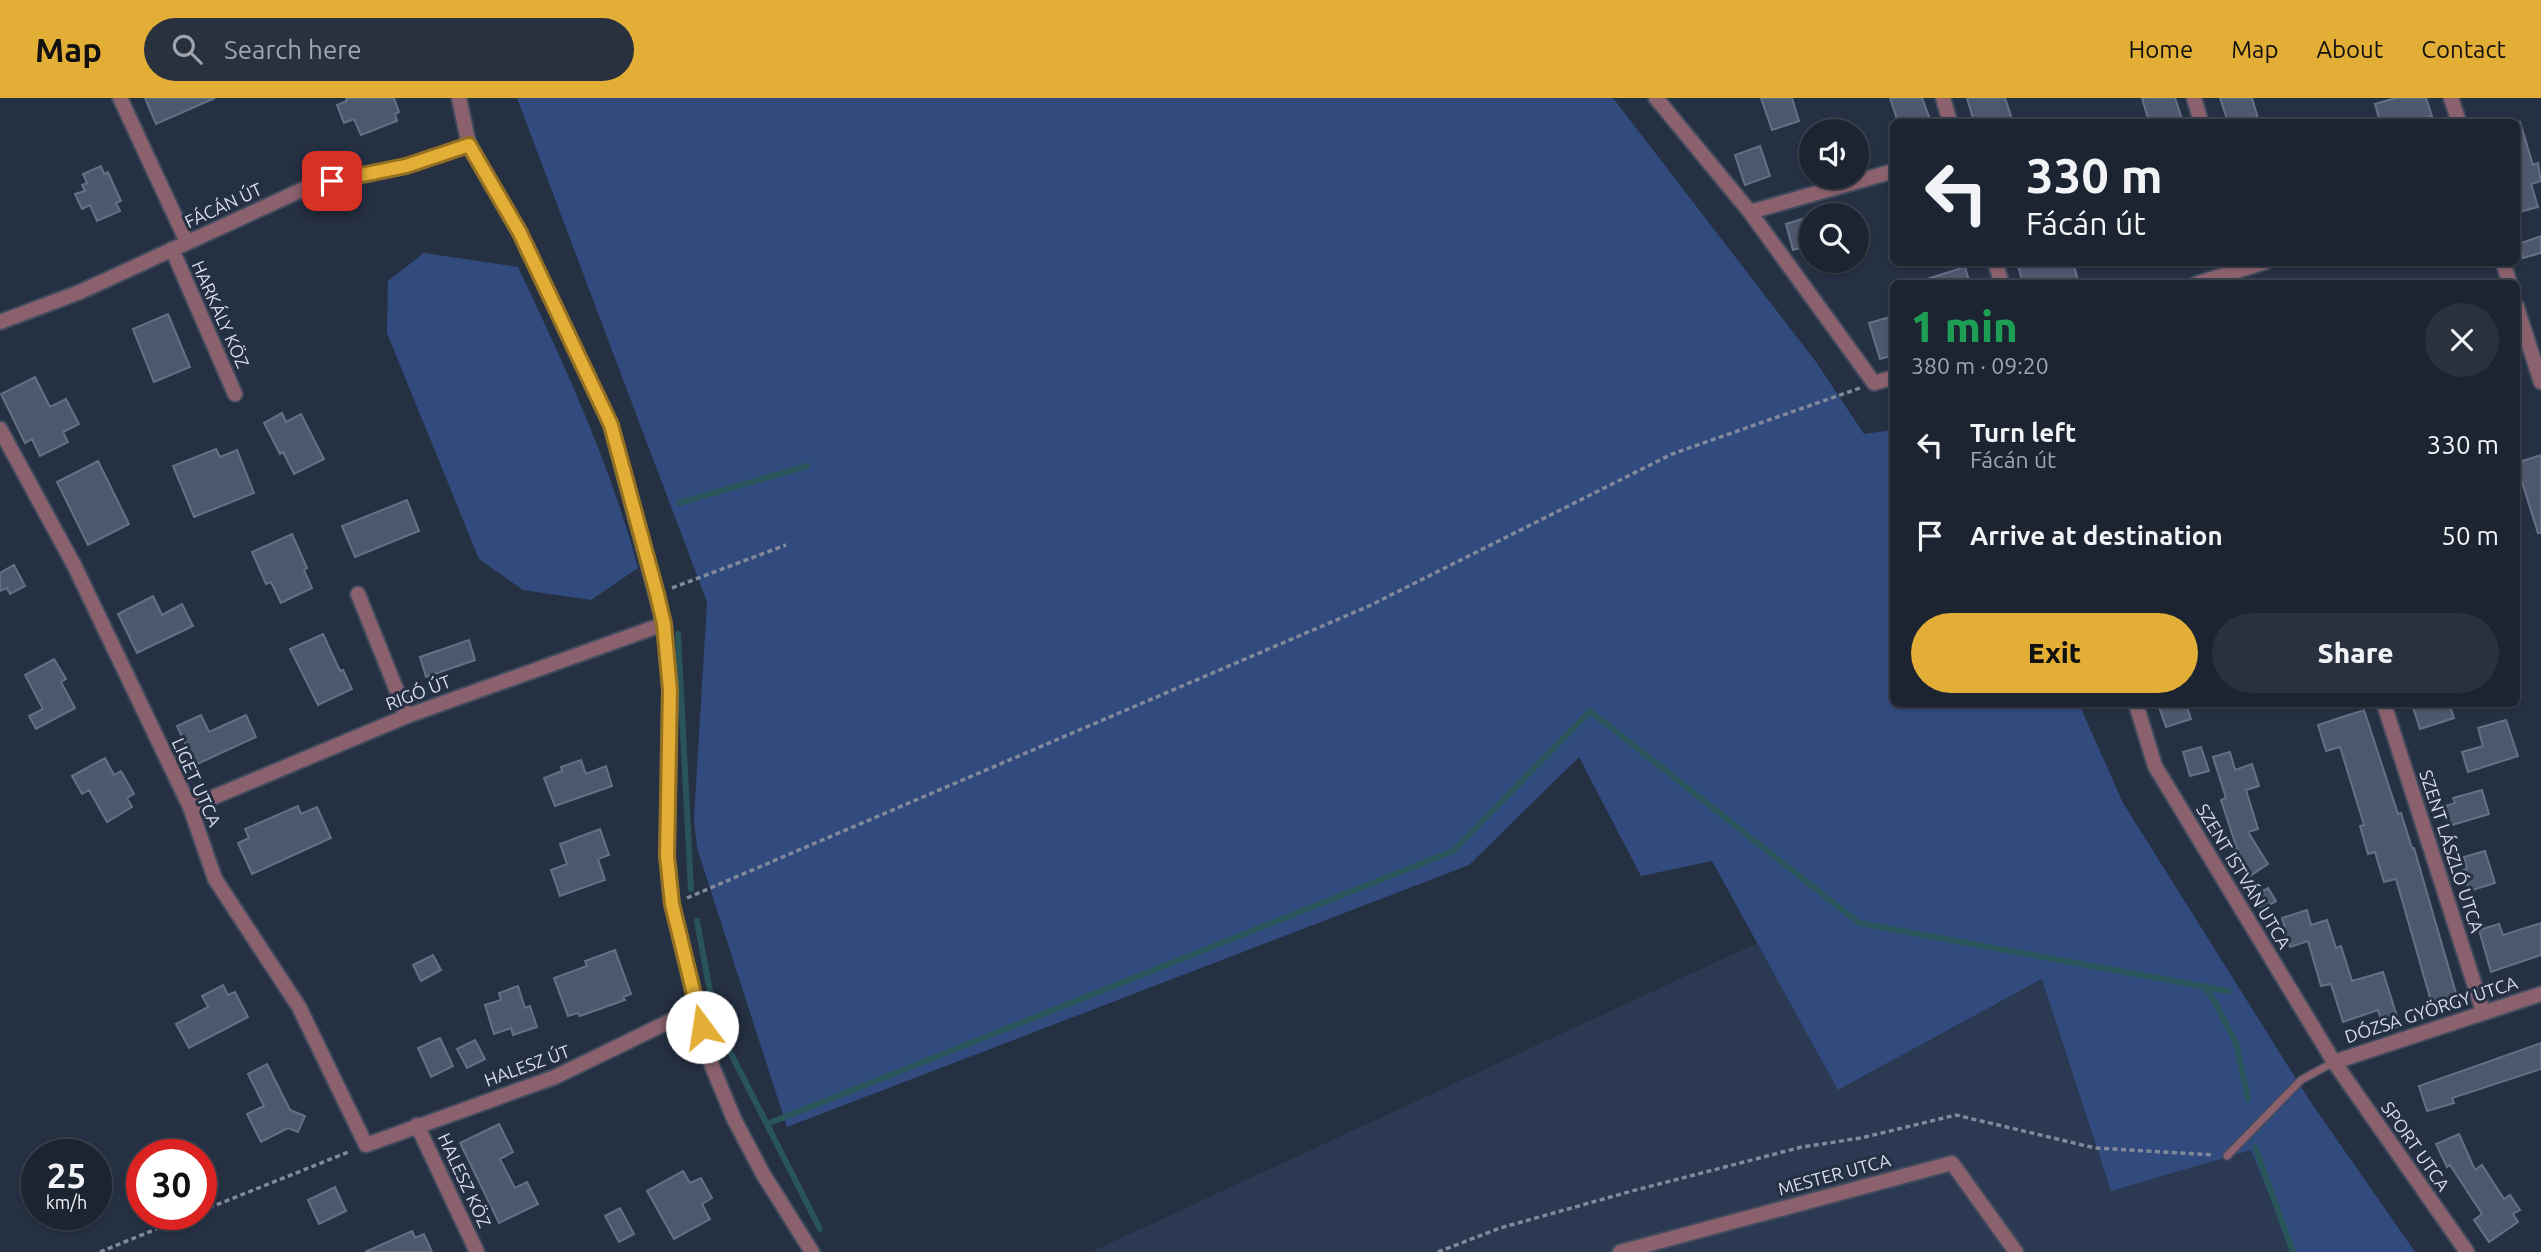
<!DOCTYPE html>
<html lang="en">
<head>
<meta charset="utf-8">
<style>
  body { margin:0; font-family:Ubuntu,sans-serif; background:#29303e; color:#f1f3f6; height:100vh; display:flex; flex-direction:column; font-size:26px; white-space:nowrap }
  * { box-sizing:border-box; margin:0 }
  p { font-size:23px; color:#a0a4ac }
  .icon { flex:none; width:38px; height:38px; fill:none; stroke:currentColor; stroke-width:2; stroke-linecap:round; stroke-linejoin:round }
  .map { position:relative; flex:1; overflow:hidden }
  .panel { position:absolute; left:1890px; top:182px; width:630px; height:427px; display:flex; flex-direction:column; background:#1c2432; border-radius:10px; box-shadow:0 2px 5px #0004,0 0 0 2px #3a414d }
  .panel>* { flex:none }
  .guide { position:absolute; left:1890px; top:21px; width:630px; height:147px; border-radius:10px; box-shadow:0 2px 5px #0004,0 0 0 2px #3a414d; background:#1c2432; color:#f1f3f6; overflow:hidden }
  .controls { position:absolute; left:1799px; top:21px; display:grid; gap:14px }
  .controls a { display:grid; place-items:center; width:70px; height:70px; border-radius:50%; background:#1c2432; box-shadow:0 2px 5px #0004,0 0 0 2px #3a414d; font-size:35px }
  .speed { position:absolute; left:21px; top:1041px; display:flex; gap:14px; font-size:35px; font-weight:700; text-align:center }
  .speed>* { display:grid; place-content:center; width:91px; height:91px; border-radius:50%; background:#1c2432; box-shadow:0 2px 5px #0004,0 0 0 2px #3a414d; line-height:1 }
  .speed small { font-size:18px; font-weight:400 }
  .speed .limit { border:10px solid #d22; background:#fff; color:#111 }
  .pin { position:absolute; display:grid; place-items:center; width:60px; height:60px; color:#fff; margin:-30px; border-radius:14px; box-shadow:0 4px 10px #0006 }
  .me { position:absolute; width:77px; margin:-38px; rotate:346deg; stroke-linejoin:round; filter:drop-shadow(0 0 5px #0008) }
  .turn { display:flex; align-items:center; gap:24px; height:147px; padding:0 21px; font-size:32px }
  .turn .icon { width:91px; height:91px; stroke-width:2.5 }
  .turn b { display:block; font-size:49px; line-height:60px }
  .round { display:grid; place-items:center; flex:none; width:74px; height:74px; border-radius:37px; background:#29303e }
  .overview { display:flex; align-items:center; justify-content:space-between; height:119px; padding:0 21px }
  h1 { font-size:42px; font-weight:800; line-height:52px; color:#1e9e55 }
  .action { display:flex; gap:14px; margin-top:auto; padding:14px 21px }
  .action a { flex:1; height:80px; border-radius:42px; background:#e3ae35; color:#111; font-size:28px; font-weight:800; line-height:80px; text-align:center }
  .action a+a { background:#29303e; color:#f1f3f6 }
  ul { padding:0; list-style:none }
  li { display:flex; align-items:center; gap:21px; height:91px; padding:0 21px }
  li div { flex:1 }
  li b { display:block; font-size:26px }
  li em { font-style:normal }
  header { display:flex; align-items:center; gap:42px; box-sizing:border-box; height:98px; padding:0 35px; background:#e3ae35; color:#111 }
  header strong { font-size:33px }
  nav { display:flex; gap:38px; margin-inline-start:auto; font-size:24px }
  .search { width:490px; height:63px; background:#29303e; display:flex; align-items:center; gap:18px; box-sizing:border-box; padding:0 24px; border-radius:38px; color:#a0a4ac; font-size:26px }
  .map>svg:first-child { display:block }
  .built { fill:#2c3952 }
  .green { fill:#324b7f }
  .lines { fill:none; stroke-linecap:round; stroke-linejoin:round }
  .stream { stroke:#29555a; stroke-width:6 }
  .building { fill:#4d586d; stroke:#647086; stroke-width:2 }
  .service-casing { stroke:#424c5e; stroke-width:10 }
  .minor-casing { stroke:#424c5e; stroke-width:18 }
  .path { stroke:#818a9a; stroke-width:3.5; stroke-dasharray:5 3.5; stroke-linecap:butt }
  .service { stroke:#8a616d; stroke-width:7 }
  .minor { stroke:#8a616d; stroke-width:14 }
  .route-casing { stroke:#947122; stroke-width:18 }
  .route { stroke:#e3ae35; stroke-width:12 }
  .labels { text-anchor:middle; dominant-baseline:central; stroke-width:6; stroke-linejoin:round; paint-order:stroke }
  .street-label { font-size:18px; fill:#d7deeb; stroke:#263043 }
</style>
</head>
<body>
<header>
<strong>Map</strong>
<div class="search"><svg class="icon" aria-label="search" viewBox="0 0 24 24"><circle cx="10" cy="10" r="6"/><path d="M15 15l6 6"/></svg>Search here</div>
<nav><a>Home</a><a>Map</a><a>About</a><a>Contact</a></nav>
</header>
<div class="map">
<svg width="2541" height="1154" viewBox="0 0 2541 1154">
  <rect width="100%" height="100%" fill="#263043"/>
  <path class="built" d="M 1757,845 L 1839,992 L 2043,881 L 2111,1093 L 2251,1051 L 2292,1154 L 1091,1154 Z"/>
  <path class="green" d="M 517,0 L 1613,0 L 1816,264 L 1864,336 L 1893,332 L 1894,606 L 2079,606 L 2123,705 L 2310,1003 L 2415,1154 L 2292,1154 L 2251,1052 L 2111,1093 L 2042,881 L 1838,992 L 1712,763 L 1641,778 L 1579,659 L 1469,767 L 787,1029 L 697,750 L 694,721 L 707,504 Z
    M 424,155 L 518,169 C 564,266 610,365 638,470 L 591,502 L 523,492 L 479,461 L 387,235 L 388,183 Z"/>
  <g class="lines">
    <path class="stream" d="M 679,405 L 807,368
      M 678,536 L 691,791
      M 697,823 L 716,926 L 820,1131
      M 2203,888 L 2215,904 L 2236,945 L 2248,1001
      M 767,1026 L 1453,753 L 1590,613 L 1859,825 L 2228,893
      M 2255,1049 L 2293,1154"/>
  </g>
  <path class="building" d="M 145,0 L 215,0 L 156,26 Z
    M 346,0 L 394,0 L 399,14 L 395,16 L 397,23 L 361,37 L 354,21 L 344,25 L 337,7 L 347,3 Z
    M 1761,0 L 1792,0 L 1799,23 L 1772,32 Z
    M 1890,0 L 1922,0 L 1931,24 L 1898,24 Z
    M 1967,0 L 2005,0 L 2013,24 L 1974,24 Z
    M 2142,0 L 2175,0 L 2183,24 L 2149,24 Z
    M 2220,0 L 2252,0 L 2259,24 L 2228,24 Z
    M 2396,0 L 2426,0 L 2432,18 L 2410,24 L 2380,24 L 2375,6 Z
    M 2520,24 L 2533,67 L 2538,65 L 2541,83 L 2531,86 L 2538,109 L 2516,115 L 2516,25 Z
    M 1760,48 L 1770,78 L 1745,87 L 1735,57 Z
    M 101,68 L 104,76 L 108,74 L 121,103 L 116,105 L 120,113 L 97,123 L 90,107 L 82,111 L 75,96 L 85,93 L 82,87 L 87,85 L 83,76 Z
    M 1811,118 L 1811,147 L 1793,152 L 1786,126 Z
    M 2541,138 L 2541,155 L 2523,160 L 2518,146 Z
    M 2017,164 L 2073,164 L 2079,186 L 2023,186 Z
    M 1965,169 L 1970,186 L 1925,186 L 1924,182 Z
    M 168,216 L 190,269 L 154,284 L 133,231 Z
    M 1890,219 L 1894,232 L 1894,257 L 1880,261 L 1869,225 Z
    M 35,279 L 50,309 L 66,301 L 79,326 L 63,334 L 68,344 L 40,358 L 32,341 L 25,345 L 1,296 Z
    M 282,315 L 286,324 L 301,316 L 324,361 L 294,376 L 283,354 L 280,356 L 264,325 Z
    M 216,351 L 220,359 L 237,352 L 254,395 L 194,419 L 173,368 Z
    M 2541,357 L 2541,435 L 2538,435 L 2516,365 Z
    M 98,363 L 129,426 L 88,447 L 57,384 Z
    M 407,402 L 419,433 L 355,459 L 342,428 Z
    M 292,436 L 307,470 L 304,472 L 312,490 L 281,505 L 271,484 L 266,486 L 252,454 Z
    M 14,467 L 25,488 L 10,496 L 7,490 L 0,493 L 0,475 Z
    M 153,498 L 162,517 L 182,506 L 193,528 L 137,555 L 118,516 Z
    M 323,536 L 340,573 L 343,572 L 352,591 L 318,607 L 290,551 Z
    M 469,542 L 475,562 L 426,579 L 420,559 Z
    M 54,561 L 66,581 L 61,584 L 75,610 L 36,631 L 29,618 L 43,611 L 25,577 Z
    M 2158,606 L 2186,606 L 2191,621 L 2166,629 Z
    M 2412,606 L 2449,606 L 2454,620 L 2420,631 Z
    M 2364,612 L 2398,716 L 2401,715 L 2412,750 L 2414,750 L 2458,902 L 2433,910 L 2396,781 L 2384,784 L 2375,754 L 2368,756 L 2360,728 L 2364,727 L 2340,649 L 2326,653 L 2318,627 Z
    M 201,617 L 209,634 L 246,617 L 256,639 L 195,667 L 177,628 Z
    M 2506,622 L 2518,658 L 2468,674 L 2462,654 L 2483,648 L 2478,630 Z
    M 2201,649 L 2209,673 L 2190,678 L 2183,654 Z
    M 2230,654 L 2235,672 L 2252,666 L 2259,688 L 2246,692 L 2258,731 L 2248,734 L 2268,766 L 2247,780 L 2231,755 L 2237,751 L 2221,702 L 2226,700 L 2213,659 Z
    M 105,660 L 114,677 L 121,673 L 134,696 L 127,700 L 132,709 L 107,724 L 89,692 L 82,696 L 72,678 Z
    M 581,662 L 586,676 L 606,668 L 612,688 L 555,708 L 544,680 L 562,673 L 561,669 Z
    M 2482,692 L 2489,716 L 2449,728 L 2443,709 L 2455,705 L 2453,700 Z
    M 298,708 L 301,716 L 317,709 L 331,740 L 252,776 L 238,745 L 249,740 L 245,731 Z
    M 600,731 L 609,757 L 598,761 L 605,782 L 560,798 L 551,772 L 567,766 L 560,746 Z
    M 2485,753 L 2495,785 L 2469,793 L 2463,772 L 2467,771 L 2464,759 Z
    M 2268,790 L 2276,803 L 2262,812 L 2254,799 Z
    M 2307,812 L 2311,827 L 2327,822 L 2336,850 L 2341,848 L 2352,883 L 2383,874 L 2400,928 L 2384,933 L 2378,912 L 2343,924 L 2331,886 L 2321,888 L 2308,843 L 2290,849 L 2282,820 Z
    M 2541,825 L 2541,857 L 2491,874 L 2479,832 L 2499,826 L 2503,837 Z
    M 615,852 L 631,896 L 623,899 L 625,902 L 580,918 L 578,915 L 568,918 L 554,880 L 587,868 L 585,863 Z
    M 433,857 L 441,872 L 421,883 L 413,867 Z
    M 223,887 L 228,897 L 235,894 L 248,919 L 189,950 L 176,926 L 208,909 L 202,898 Z
    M 518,888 L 525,910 L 530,908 L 537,929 L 513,937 L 511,930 L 494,936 L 485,907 L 501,902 L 499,895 Z
    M 440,940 L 453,968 L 431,979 L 418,950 Z
    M 475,942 L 485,961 L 467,970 L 457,951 Z
    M 2541,945 L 2541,971 L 2452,1000 L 2454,1005 L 2427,1013 L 2419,988 Z
    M 267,966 L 290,1012 L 305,1018 L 298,1034 L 288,1030 L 261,1044 L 247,1016 L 264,1008 L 248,976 Z
    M 499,1026 L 513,1054 L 500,1061 L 515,1090 L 527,1084 L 538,1106 L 499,1125 L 460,1045 Z
    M 2459,1036 L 2475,1072 L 2482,1067 L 2504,1101 L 2510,1097 L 2520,1112 L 2513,1116 L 2518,1124 L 2489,1144 L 2474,1122 L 2482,1116 L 2450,1067 L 2447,1069 L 2436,1046 Z
    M 683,1073 L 690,1085 L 701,1080 L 712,1100 L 702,1106 L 710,1121 L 674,1141 L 647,1093 Z
    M 335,1089 L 346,1113 L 319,1126 L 308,1102 Z
    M 620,1110 L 634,1136 L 619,1144 L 605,1118 Z
    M 412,1133 L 415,1140 L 424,1136 L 432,1154 L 365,1154 Z"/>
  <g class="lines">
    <defs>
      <path id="service" d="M 2227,1058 L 2301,982 L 2334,964"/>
      <path id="minor" d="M 120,0 L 187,144
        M 459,0 L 469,47 L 520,135 L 611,327 L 664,526 L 670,592 L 667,758 L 672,806 L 697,910 L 712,968 L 734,1021 L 763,1076 L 812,1154
        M 1656,0 L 1750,114 L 1874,285 L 1894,279
        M 1943,0 L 1950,24
        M 2194,0 L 2201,24
        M 2451,0 L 2459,24
        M 1750,114 L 1894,73
        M 172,151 L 235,296
        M 1995,164 L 2002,186
        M 2503,164 L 2510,186
        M 2196,186 L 2265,164
        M 2516,207 L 2541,284
        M 0,224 L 80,194 L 308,89 L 406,68 L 469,47
        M 0,331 L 74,467 L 190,709 L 215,781 L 299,909 L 366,1047 L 555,979 L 697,910
        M 358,496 L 407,618
        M 2136,606 L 2155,668 L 2334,964 L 2467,1154
        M 2384,606 L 2483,913
        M 190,709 L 407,618 L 664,526
        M 2334,964 L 2541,896
        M 417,1027 L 477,1154
        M 1620,1154 L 1952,1065 L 2016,1154"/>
    </defs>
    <use href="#service" class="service-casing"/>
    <use href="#minor" class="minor-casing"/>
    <path class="path" d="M 672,490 L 786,447
      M 687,800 L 1369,508 L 1672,356 L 1860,290
      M 201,1113 L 351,1053
      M 100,1154 L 193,1116
      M 1438,1154 L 1500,1130 L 1632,1093 L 1802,1049 L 1861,1040 L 1956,1017 L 2095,1050 L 2214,1057"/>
    <use href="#service" class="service"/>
    <use href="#minor" class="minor"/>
  </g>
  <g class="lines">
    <defs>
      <path id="route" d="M 332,83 L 406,68 L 469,47 L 520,135 L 611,327 L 657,496 L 664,526 L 670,592 L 667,758 L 672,806 L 702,929"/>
    </defs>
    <use href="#route" class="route-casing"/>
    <use href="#route" class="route"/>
  </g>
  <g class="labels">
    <g class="street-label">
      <text transform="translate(223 107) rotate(-25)">FÁCÁN ÚT</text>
      <text transform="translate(221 216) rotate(66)">HARKÁLY KÖZ</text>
      <text transform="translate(418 594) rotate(-21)">RIGÓ ÚT</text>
      <text transform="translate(197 684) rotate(66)">LIGET UTCA</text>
      <text transform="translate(2452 753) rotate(72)">SZENT LÁSZLÓ UTCA</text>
      <text transform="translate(2244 778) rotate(59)">SZENT ISTVÁN UTCA</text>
      <text transform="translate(2431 911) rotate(-18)">DÓZSA GYÖRGY UTCA</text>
      <text transform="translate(527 967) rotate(-20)">HALESZ ÚT</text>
      <text transform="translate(2416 1048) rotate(55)">SPORT UTCA</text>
      <text transform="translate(1834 1076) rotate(-15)">MESTER UTCA</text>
      <text transform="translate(465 1082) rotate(65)">HALESZ KÖZ</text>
    </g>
  </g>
</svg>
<div class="controls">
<a><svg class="icon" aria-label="sound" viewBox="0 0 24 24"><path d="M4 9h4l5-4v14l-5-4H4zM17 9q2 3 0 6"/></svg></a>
<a><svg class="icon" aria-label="search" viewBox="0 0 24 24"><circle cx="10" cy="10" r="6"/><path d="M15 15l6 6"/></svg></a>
</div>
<div class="speed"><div>25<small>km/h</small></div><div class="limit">30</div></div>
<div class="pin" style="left:332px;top:83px;background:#d93025"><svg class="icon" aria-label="arrive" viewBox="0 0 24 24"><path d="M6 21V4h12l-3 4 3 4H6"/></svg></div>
<svg class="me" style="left:702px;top:929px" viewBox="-20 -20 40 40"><circle r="19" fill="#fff"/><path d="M0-13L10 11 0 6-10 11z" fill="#e3ae35"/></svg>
<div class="guide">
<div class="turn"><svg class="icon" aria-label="left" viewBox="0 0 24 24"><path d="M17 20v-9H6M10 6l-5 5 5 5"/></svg><div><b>330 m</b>Fácán út</div></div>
</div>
<section class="panel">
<div class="overview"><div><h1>1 min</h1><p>380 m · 09:20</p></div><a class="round"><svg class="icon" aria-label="close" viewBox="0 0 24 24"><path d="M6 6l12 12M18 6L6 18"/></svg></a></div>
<ul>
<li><svg class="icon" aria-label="left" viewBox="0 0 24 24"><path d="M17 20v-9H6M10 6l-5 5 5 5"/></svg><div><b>Turn left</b><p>Fácán út</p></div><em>330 m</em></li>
<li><svg class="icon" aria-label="arrive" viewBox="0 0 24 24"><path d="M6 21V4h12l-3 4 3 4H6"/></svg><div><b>Arrive at destination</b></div><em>50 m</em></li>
</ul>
<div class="action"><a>Exit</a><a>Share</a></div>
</section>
</div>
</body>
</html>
